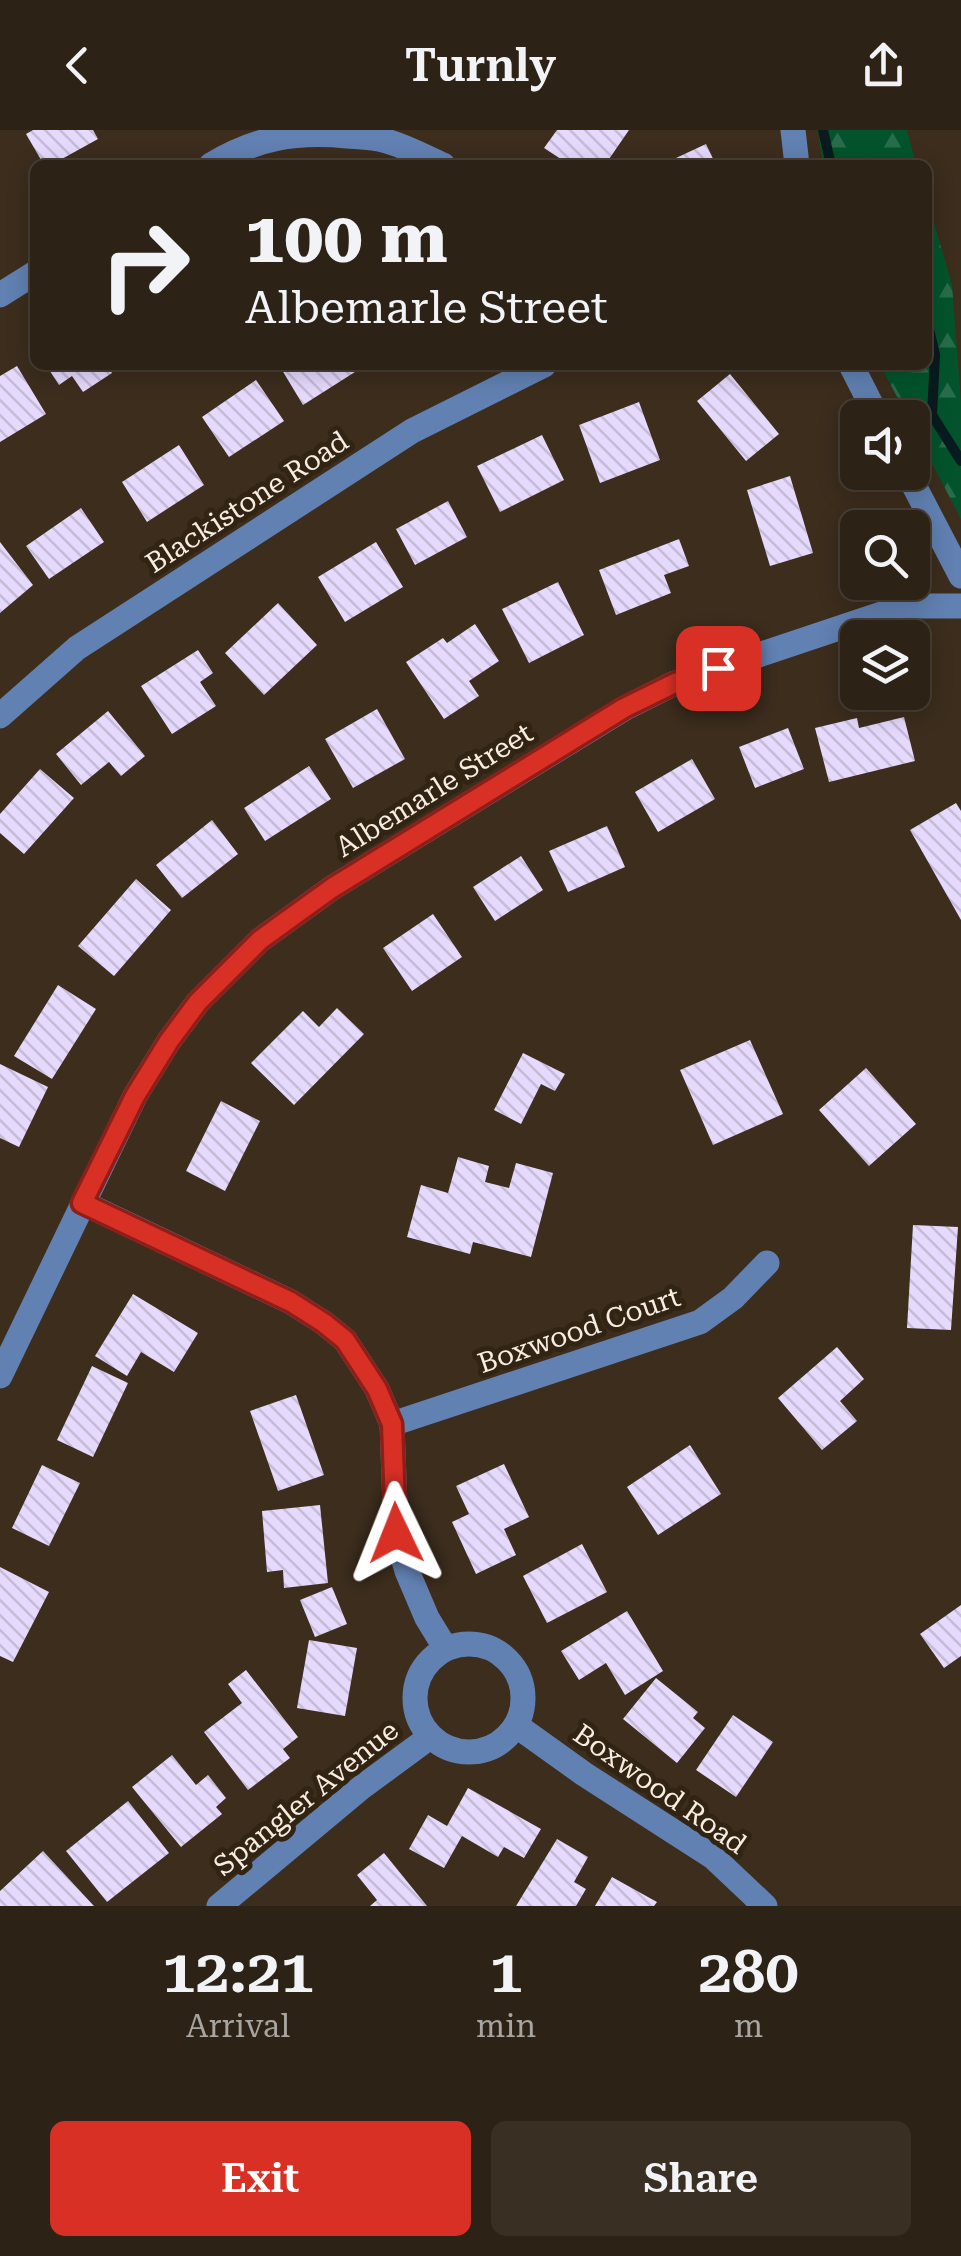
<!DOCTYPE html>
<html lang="en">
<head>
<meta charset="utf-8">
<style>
  body { margin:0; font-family:"Roboto Serif",serif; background:#392f23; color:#f1f3f6; height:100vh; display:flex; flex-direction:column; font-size:38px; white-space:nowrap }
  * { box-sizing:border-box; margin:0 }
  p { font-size:32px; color:#a7a4a1 }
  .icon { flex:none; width:55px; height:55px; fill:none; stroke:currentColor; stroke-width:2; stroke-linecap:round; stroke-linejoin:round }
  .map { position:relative; height:1776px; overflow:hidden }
  .panel { display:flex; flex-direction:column; background:#2d2216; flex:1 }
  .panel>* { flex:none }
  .banner { position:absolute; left:30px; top:30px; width:902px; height:210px; border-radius:15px; box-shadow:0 5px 25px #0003,0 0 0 2px #483f35; background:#2d2216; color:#f1f3f6; overflow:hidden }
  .buttons { position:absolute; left:840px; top:270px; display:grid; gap:20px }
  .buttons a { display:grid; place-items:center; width:90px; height:90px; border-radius:15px; background:#2d2216; box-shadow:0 5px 25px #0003,0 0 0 2px #483f35; font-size:50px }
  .pin { position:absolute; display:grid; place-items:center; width:85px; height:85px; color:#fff; margin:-42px; border-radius:20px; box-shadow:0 5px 15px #0006 }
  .me { position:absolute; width:110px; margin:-55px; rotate:358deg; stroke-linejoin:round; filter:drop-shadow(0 0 8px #0008) }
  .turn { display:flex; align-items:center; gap:35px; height:210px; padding:0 50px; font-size:45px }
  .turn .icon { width:130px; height:130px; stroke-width:2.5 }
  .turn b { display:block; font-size:70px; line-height:85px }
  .eta { display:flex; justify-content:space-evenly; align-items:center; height:170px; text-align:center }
  .eta b { font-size:60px; font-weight:600; line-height:70px }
  .action { display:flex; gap:20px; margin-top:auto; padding:20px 50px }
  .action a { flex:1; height:115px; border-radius:15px; background:#d93025; color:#fff; font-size:40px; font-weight:600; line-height:115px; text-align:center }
  .action a+a { background:#392f23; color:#f1f3f6 }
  header { display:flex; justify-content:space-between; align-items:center; height:130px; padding:0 50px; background:#2d2216; font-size:45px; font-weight:600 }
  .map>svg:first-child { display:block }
  .forest { fill:url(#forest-firs) }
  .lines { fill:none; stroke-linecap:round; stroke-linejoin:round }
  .stream { stroke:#091b1f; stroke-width:10 }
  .building { fill:url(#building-back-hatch) }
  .minor { stroke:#6181b2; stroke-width:25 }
  .route-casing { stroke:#8d1f18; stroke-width:25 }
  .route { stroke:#d93025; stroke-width:18 }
  .labels { text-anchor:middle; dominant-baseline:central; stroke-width:10; stroke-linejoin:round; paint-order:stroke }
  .street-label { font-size:28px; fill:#f7ede3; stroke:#322413 }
</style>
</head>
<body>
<header><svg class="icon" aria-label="back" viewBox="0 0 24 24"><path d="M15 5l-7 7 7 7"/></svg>Turnly<svg class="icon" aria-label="share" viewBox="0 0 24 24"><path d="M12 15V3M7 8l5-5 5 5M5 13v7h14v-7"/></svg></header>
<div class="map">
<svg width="961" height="1776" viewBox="0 0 961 1776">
  <defs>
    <pattern id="forest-firs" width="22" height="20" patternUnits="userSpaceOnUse" patternTransform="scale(2.5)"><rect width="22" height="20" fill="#03542d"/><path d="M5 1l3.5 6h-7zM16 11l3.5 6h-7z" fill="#286d4b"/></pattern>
    <pattern id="building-back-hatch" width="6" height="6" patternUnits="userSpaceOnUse" patternTransform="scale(2.5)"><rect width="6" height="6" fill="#e5d9fd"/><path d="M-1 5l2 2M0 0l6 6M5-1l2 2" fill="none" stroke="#c6bcd8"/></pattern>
  </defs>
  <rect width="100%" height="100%" fill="#3c2d1d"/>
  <path class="forest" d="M 818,0 L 907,0 L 916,35 L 823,35 Z
    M 928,72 L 952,155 L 961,272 L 961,389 L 913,297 L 912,288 L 908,287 L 880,235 L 928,235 Z"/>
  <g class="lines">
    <path class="stream" d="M 823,0 L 831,35
      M 928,195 L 935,225 L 932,285 L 961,331"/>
  </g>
  <path class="building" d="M 33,0 L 93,0 L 98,9 L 51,35 L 44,35 L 26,4 Z
    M 557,0 L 629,0 L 605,35 L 570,35 L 544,18 Z
    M 706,14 L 716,35 L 661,35 Z
    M 46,235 L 107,235 L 112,243 L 83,262 L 72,246 L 59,255 Z
    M 279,235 L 366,235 L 303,275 Z
    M 17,236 L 46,284 L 0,312 L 0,246 Z
    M 730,244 L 779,304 L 746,331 L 697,271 Z
    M 256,250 L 284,291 L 229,327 L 202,287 Z
    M 639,272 L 660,330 L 600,353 L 579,295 Z
    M 542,305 L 564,350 L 500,382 L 477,336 Z
    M 179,315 L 204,355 L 147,392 L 122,352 Z
    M 790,346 L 813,423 L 770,436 L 747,360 Z
    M 448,371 L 467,407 L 415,435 L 396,399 Z
    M 81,378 L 104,412 L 49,449 L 26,416 Z
    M 679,409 L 689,436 L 664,445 L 671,463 L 616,485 L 599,440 Z
    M 0,412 L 33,455 L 0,483 Z
    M 376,412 L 403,457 L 345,492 L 318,447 Z
    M 558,452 L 584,505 L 529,533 L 502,479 Z
    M 278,473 L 317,515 L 264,565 L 225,523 Z
    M 475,494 L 499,531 L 469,551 L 479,566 L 444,589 L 406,532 L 443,508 L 447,513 Z
    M 198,520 L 213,543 L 200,552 L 216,576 L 172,604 L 141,556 Z
    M 377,579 L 405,629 L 353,658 L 325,609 Z
    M 108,581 L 145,626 L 121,646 L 109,632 L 81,655 L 56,624 Z
    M 904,587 L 915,631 L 829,652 L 815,598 L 857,588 L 859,598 Z
    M 788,598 L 804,639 L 755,658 L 739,617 Z
    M 692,629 L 715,669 L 658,702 L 635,662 Z
    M 309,636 L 331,669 L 265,711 L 244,678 Z
    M 40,639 L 74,668 L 24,724 L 0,703 L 0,684 Z
    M 956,673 L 961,681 L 961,790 L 910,700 Z
    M 212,690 L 238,724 L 182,768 L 156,735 Z
    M 607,696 L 625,737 L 568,762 L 549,721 Z
    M 521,726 L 543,760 L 495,791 L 473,757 Z
    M 136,749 L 171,780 L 114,846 L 78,816 Z
    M 433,784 L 462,827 L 412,861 L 383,818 Z
    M 58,855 L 96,879 L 52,949 L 14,926 Z
    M 337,878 L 364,904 L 294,975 L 251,933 L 303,881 L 319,897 Z
    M 750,910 L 783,984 L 713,1015 L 680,940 Z
    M 523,923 L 565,944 L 555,961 L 541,954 L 521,994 L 494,980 Z
    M 0,934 L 48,957 L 19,1017 L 0,1008 Z
    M 866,938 L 916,994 L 869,1036 L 819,980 Z
    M 221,971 L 260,991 L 225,1061 L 186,1041 Z
    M 458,1027 L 489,1036 L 485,1052 L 509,1058 L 516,1033 L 553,1043 L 531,1127 L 473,1112 L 470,1124 L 407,1107 L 421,1055 L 448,1063 Z
    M 913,1095 L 958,1097 L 951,1200 L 907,1198 Z
    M 133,1164 L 198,1203 L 174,1242 L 141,1222 L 127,1246 L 95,1226 Z
    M 837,1217 L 864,1249 L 840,1271 L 857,1291 L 822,1320 L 778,1268 Z
    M 92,1236 L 128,1253 L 93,1327 L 57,1310 Z
    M 296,1265 L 324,1345 L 278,1361 L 250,1281 Z
    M 690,1315 L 721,1364 L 658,1405 L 627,1357 Z
    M 504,1334 L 529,1387 L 504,1399 L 516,1425 L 476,1444 L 452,1392 L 469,1384 L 456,1356 Z
    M 42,1335 L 80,1353 L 49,1416 L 12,1398 Z
    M 320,1375 L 328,1453 L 284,1458 L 283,1440 L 267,1442 L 262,1381 Z
    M 582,1414 L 607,1462 L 547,1493 L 523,1446 Z
    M 0,1437 L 49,1462 L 13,1532 L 0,1526 Z
    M 332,1457 L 347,1494 L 315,1507 L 300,1470 Z
    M 961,1475 L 961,1526 L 944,1538 L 920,1504 Z
    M 627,1481 L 663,1541 L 625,1565 L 606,1533 L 579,1550 L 561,1521 Z
    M 309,1510 L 357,1518 L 345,1586 L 297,1578 Z
    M 246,1540 L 298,1607 L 283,1619 L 290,1628 L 248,1660 L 204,1602 L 242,1573 L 228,1554 Z
    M 656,1548 L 698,1582 L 693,1588 L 705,1598 L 677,1633 L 623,1589 Z
    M 733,1585 L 773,1612 L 736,1667 L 696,1640 Z
    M 172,1625 L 196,1655 L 208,1645 L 226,1668 L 216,1677 L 222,1684 L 181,1717 L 132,1657 Z
    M 468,1658 L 541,1699 L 524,1728 L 504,1717 L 498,1727 L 462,1706 L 444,1738 L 409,1719 L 428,1685 L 447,1696 Z
    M 128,1671 L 169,1723 L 107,1772 L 66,1721 Z
    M 557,1709 L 588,1727 L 574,1752 L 586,1759 L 576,1776 L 516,1776 Z
    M 43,1721 L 94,1776 L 0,1776 L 0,1761 Z
    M 384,1723 L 427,1776 L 370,1776 L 377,1770 L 357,1745 Z
    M 612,1747 L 657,1772 L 654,1776 L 595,1776 Z"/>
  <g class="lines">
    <path class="minor" d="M 793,0 L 797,35
      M 211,35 C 256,8 295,1 347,6 C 359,7 374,7 386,11 C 405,16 425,27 443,35
      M 0,165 L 35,143
      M 851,235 L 878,288
      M 907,342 L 961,446
      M 0,586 L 77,518 L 412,301 L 544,235
      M 83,1073 L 291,1172 L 324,1193 L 345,1210 L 377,1259 L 392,1294 L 396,1403 L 407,1441 L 427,1488 L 446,1519
      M 0,1246 L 135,966 L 169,911 L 198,872 L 260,810 L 332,758 L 625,578 L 675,553 L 905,476 L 961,476
      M 392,1294 L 700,1192 L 733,1168 L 767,1133
      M415 1568a54 54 0 1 1 108 0a54 54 0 1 1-108 0Z
      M 517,1596 L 584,1644 L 713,1727 L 765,1776
      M 219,1776 L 362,1657 L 430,1607"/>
  </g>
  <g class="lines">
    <defs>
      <path id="route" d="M 396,1403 L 392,1294 L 377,1259 L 345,1210 L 324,1193 L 291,1172 L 82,1073 L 135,966 L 169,911 L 198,872 L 260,810 L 332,758 L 624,578 L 675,553 L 718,538"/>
    </defs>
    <use href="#route" class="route-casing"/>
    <use href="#route" class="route"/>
  </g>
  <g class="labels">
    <g class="street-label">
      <text transform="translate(247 372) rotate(-33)">Blackistone Road</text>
      <text transform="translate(434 660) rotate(-32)">Albemarle Street</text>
      <text transform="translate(579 1200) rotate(-19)">Boxwood Court</text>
      <text transform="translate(660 1659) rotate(35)">Boxwood Road</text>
      <text transform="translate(306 1668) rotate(-39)">Spangler Avenue</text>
    </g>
  </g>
</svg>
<div class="buttons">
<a><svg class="icon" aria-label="sound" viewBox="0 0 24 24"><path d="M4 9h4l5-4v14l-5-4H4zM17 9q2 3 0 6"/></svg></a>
<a><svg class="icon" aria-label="search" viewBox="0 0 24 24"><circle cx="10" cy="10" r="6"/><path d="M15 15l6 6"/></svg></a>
<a><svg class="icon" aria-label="layers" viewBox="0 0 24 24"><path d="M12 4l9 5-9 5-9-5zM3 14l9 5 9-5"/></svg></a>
</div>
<div class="pin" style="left:718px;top:538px;background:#d93025"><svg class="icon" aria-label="arrive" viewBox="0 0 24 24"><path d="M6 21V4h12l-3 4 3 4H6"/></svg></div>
<svg class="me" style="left:396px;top:1403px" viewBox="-20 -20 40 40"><path d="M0-17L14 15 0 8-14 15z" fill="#d93025" stroke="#fff" stroke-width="4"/></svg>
<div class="banner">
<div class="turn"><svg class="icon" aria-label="right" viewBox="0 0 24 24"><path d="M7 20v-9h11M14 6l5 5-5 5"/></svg><div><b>100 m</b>Albemarle Street</div></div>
</div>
</div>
<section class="panel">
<div class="eta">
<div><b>12:21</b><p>Arrival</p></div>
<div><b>1</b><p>min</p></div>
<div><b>280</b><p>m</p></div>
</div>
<div class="action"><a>Exit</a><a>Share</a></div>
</section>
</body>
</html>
